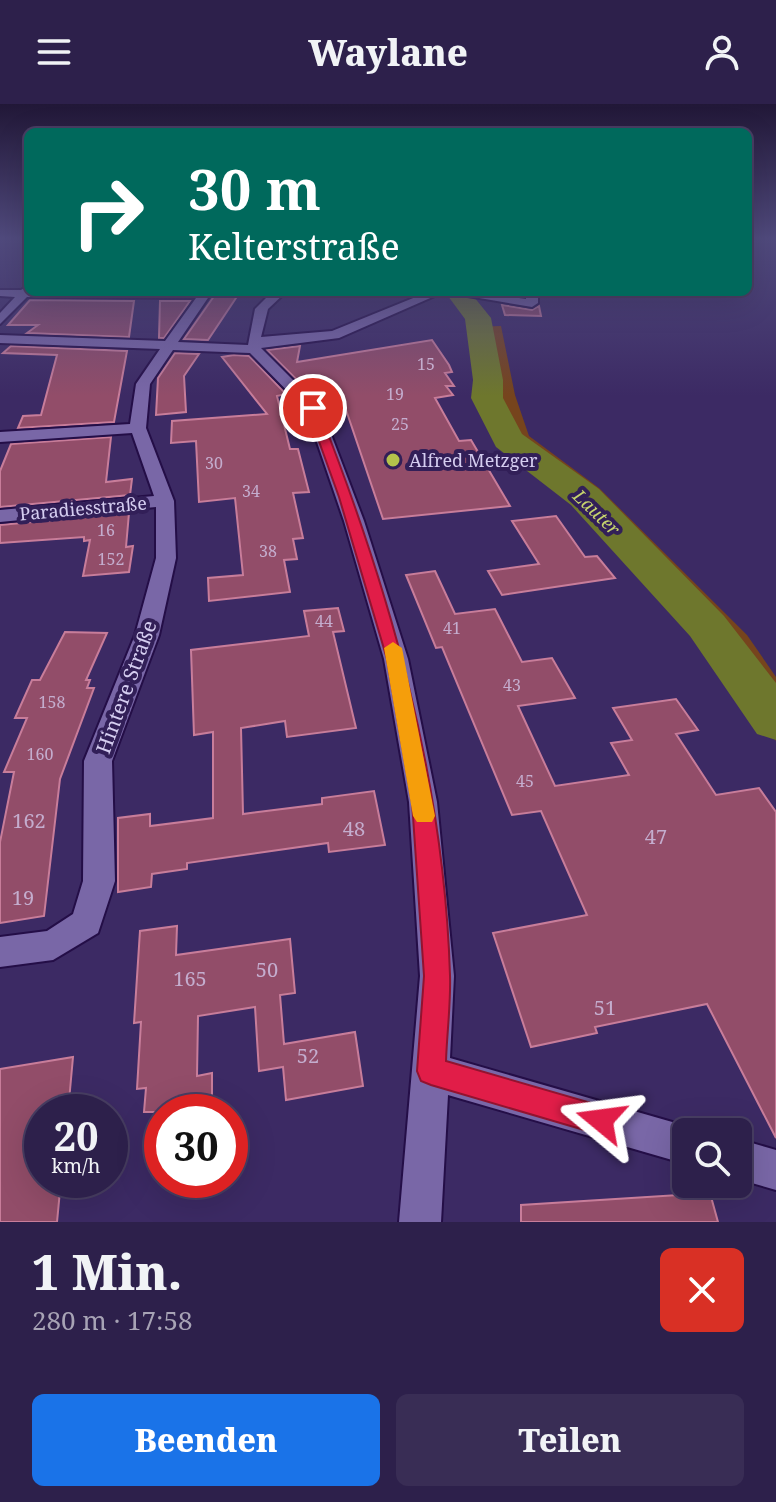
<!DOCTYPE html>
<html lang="de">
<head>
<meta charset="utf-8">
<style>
  body { margin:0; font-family:"Noto Serif",serif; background:#392d55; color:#f1f3f6; height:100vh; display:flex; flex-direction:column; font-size:30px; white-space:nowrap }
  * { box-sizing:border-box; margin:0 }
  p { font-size:26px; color:#a7a3b5 }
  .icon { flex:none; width:44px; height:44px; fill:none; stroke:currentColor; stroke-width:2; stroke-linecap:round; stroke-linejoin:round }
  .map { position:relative; height:1118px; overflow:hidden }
  .sheet { display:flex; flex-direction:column; background:#2d204b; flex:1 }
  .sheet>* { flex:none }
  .banner { position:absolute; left:24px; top:24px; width:728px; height:168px; border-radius:12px; box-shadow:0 8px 32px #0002,0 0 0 2px #483e63; background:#00695c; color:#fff; overflow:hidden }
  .buttons { position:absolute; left:672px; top:1014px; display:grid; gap:16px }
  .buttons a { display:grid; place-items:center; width:80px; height:80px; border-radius:12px; background:#2d204b; box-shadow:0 8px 32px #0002,0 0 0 2px #483e63; font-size:40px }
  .speed { position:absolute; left:24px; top:990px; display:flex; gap:16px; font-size:40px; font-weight:700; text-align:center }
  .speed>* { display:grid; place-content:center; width:104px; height:104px; border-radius:50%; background:#2d204b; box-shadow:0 8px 32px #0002,0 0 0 2px #483e63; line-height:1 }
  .speed small { font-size:20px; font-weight:400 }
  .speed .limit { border:12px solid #d22; background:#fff; color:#111 }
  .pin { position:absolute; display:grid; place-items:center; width:68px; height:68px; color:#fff; margin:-34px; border:4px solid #fff; border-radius:50%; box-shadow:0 2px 8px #0007 }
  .me { position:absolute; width:88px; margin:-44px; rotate:286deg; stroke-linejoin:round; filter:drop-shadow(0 0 6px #0008) }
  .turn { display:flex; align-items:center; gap:28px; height:168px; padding:0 32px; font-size:36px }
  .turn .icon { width:104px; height:104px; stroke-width:2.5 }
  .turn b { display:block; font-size:56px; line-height:68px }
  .round { display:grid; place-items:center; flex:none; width:84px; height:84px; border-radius:12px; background:#392d55 }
  .overview { display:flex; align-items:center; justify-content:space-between; height:136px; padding:0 32px }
  h1 { font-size:48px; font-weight:800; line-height:60px }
  .primary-button { display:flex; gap:16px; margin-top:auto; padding:16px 32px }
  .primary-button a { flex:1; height:92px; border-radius:12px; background:#1a73e8; color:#fff; font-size:32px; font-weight:800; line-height:92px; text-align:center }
  .primary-button a+a { background:#392d55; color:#f1f3f6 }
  header { display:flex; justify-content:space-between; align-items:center; height:104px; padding:0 32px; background:#2d204b; font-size:36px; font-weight:800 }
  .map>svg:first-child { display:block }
  .green { fill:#76441d }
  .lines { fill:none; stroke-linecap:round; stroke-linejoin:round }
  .river { fill:#6e772d; fill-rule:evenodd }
  .building { fill:#924d69; stroke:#c87d9a; stroke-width:2 }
  .minor-casing { stroke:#240e47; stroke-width:4 }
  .minor { fill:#7967a7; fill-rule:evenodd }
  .route { fill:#e11d48; stroke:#92132f; stroke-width:2 }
  .slow { fill:#f59e0b }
  .poi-dot { fill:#b4c24b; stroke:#321f58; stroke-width:3 }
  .labels { text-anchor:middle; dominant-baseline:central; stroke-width:8; stroke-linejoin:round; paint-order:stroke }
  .number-label { font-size:16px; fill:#c4adce }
  .far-poi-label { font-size:18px; fill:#d5cdf0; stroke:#321f58; text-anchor:start }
  .far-street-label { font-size:18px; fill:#d5cdf0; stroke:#321f58 }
  .far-water-label { font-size:18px; font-style:italic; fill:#c6d46d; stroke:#321f58 }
  .street-label { font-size:20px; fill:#d5cdf0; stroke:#321f58 }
  .near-number-label { font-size:20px; fill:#c4adce }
</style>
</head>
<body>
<header><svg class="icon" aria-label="menu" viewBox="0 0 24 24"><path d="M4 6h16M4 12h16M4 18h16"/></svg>Waylane<svg class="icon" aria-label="person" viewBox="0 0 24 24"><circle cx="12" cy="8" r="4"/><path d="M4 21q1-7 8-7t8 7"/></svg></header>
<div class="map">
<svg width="776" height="1118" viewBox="0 0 776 1118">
  <rect width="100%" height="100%" fill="#3c2a64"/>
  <path class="green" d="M 501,222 L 515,291 L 529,332 L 599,384 L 747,531 L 776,573 L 776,637 L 695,523 L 576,395 L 498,336 L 476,295 L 472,223 Z"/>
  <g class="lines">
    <path class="river" d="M 445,188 L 470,188 L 491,214 L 503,276 L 503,294 L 522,330 L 599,385 L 724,512 L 776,579 L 776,636 L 757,630 L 690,532 L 571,401 L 496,343 L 471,294 L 473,276 L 465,215 Z"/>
  </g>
  <path class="building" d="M 217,188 L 240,188 L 208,236 L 184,235 Z
    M 30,196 L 134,197 L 129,233 L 27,229 L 38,221 L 8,221 Z
    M 160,197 L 190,197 L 164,234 L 159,234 Z
    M 502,201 L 532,206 L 539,202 L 541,212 L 505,211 Z
    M 432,236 L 449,261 L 452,268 L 445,269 L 454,282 L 446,282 L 453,291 L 435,294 L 459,337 L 471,336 L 510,402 L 383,415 L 344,300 L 336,301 L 328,283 L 308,287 L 267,246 L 300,242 L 297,258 Z
    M 11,242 L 127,247 L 114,318 L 18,324 L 23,312 L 41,311 L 57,251 L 3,249 Z
    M 175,249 L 199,250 L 184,272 L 186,308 L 156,311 L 158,274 Z
    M 234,251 L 249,252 L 286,290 L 277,292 L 290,345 L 298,345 L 309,388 L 293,389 L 303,434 L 293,435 L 297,455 L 284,456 L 290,488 L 209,497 L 208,474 L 243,471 L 235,394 L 199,398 L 196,337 L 171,339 L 172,317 L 267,310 L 222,253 Z
    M 111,333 L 106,378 L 132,375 L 130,391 L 0,403 L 0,367 L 11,340 Z
    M 129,409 L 126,443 L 133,442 L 129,468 L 83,472 L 90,436 L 84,437 L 84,433 L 0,439 L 0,421 Z
    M 556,412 L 585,453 L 597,452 L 615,474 L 502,491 L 488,467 L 539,460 L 512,417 Z
    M 435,467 L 455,510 L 495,505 L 522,558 L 552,554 L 575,594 L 518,602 L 555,682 L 629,671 L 611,639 L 632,636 L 613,604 L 676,595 L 698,626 L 676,630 L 716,691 L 759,684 L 776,708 L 776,1034 L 707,900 L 595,923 L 597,929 L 531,943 L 493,829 L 587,811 L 541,707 L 512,711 L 442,543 L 436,544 L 406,471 Z
    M 338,504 L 344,527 L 333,528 L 356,624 L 287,633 L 285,617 L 241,624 L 243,710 L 322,700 L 322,694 L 374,687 L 385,741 L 329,748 L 328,739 L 187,759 L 187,765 L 152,770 L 151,783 L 118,788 L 118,714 L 150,710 L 150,722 L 213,714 L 213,628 L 194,631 L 191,546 L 309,532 L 304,507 Z
    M 65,528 L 107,529 L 86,576 L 90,576 L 87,584 L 94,584 L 60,675 L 44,812 L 0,819 L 0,738 L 14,668 L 4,668 L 27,614 L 15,614 L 32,576 L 40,576 Z
    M 177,822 L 176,851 L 290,835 L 295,889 L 280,891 L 284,940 L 355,928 L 363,982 L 286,996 L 283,963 L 259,967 L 255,903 L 198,912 L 197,972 L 212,969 L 212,1008 L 144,1008 L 146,984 L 137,985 L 141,918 L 134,919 L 140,827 Z
    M 73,953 L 68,1008 L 42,1008 L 42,1076 L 61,1076 L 57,1118 L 0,1118 L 0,965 Z
    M 710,1089 L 718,1118 L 521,1118 L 521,1101 Z"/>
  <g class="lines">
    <defs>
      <path id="minor" d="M 28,182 L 28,188 L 212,188 L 178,238 L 248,241 L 255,205 L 272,188 L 286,188 L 268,205 L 261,233 L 332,227 L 428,188 L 476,188 L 526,195 L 526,188 L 538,188 L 538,199 L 532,203 L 444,188 L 339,234 L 261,244 L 321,304 L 364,417 L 408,555 L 437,698 L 454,872 L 450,954 L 700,1026 L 686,1028 L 686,1060 L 448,991 L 441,1118 L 399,1118 L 420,872 L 409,698 L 384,555 L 344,417 L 306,306 L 250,249 L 173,246 L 150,280 L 146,324 L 174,397 L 176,454 L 159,531 L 112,657 L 115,777 L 98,829 L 53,856 L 0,863 L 0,833 L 47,827 L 73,810 L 83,777 L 84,657 L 135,531 L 156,454 L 156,403 L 0,418 L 0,406 L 154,392 L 132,329 L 0,338 L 0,328 L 130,320 L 136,280 L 160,245 L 0,239 L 0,231 L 165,237 L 196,194 L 27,193 L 0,220 L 0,209 L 15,193 L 0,192 L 0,186 L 21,186 Z
        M 738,1035 L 776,1046 L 776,1086 L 738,1075 Z"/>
    </defs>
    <use href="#minor" class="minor-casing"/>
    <use href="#minor" class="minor"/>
  </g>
  <linearGradient id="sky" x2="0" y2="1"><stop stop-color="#211737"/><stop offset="0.46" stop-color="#504a7d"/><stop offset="1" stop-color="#504a7d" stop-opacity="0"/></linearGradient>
  <rect width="776" height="292" fill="url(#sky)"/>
  <path class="route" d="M 313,301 L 318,304 C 390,486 444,675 450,871 C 451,899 447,928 446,957 L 612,1005 L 616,1016 L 612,1026 L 601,1031 L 431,981 L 421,977 L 417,967 L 424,872 L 412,698 L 387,555 L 339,393 L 307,304 Z"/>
  <path class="slow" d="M 393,538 L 402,544 L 435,712 L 432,718 L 417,718 L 413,712 L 384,544 Z"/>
  <circle class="poi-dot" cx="393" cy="356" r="8"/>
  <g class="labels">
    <g class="number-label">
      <text x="426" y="260">15</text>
      <text x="395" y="290">19</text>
      <text x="400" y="320">25</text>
      <text x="214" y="359">30</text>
      <text x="251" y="387">34</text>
      <text x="106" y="426">16</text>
      <text x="268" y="447">38</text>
      <text x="111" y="455">152</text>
      <text x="324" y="517">44</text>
      <text x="452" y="524">41</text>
      <text x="512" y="581">43</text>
      <text x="52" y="598">158</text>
      <text x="40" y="650">160</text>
      <text x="525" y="677">45</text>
    </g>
    <g class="far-poi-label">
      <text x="409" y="356">Alfred Metzger</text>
    </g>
    <g class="far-street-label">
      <text transform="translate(83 404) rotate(-5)">Paradiesstraße</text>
    </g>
    <g class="far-water-label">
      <text transform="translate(597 408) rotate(44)">Lauter</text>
    </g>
    <g class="street-label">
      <text transform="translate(126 583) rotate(-70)">Hintere Straße</text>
    </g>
    <g class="near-number-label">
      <text x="29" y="716">162</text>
      <text x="354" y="724">48</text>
      <text x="656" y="732">47</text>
      <text x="23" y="793">19</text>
      <text x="267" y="865">50</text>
      <text x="190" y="874">165</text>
      <text x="605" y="903">51</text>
      <text x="308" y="951">52</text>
    </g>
  </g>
</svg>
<div class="buttons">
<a><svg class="icon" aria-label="search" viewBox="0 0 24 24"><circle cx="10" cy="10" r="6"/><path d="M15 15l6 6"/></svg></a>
</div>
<div class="speed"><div>20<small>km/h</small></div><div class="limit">30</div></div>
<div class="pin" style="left:313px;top:304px;background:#d93025"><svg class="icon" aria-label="arrive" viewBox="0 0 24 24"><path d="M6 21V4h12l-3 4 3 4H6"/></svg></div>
<svg class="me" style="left:601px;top:1016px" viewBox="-20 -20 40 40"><path d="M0-17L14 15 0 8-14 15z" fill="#e11d48" stroke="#fff" stroke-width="4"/></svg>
<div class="banner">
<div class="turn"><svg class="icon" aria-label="right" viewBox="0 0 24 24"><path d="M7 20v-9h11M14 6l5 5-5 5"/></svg><div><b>30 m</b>Kelterstraße</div></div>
</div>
</div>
<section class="sheet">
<div class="overview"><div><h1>1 Min.</h1><p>280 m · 17:58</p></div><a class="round" style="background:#d93025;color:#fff"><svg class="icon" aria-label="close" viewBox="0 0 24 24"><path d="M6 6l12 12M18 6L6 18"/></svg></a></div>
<div class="primary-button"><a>Beenden</a><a>Teilen</a></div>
</section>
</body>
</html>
